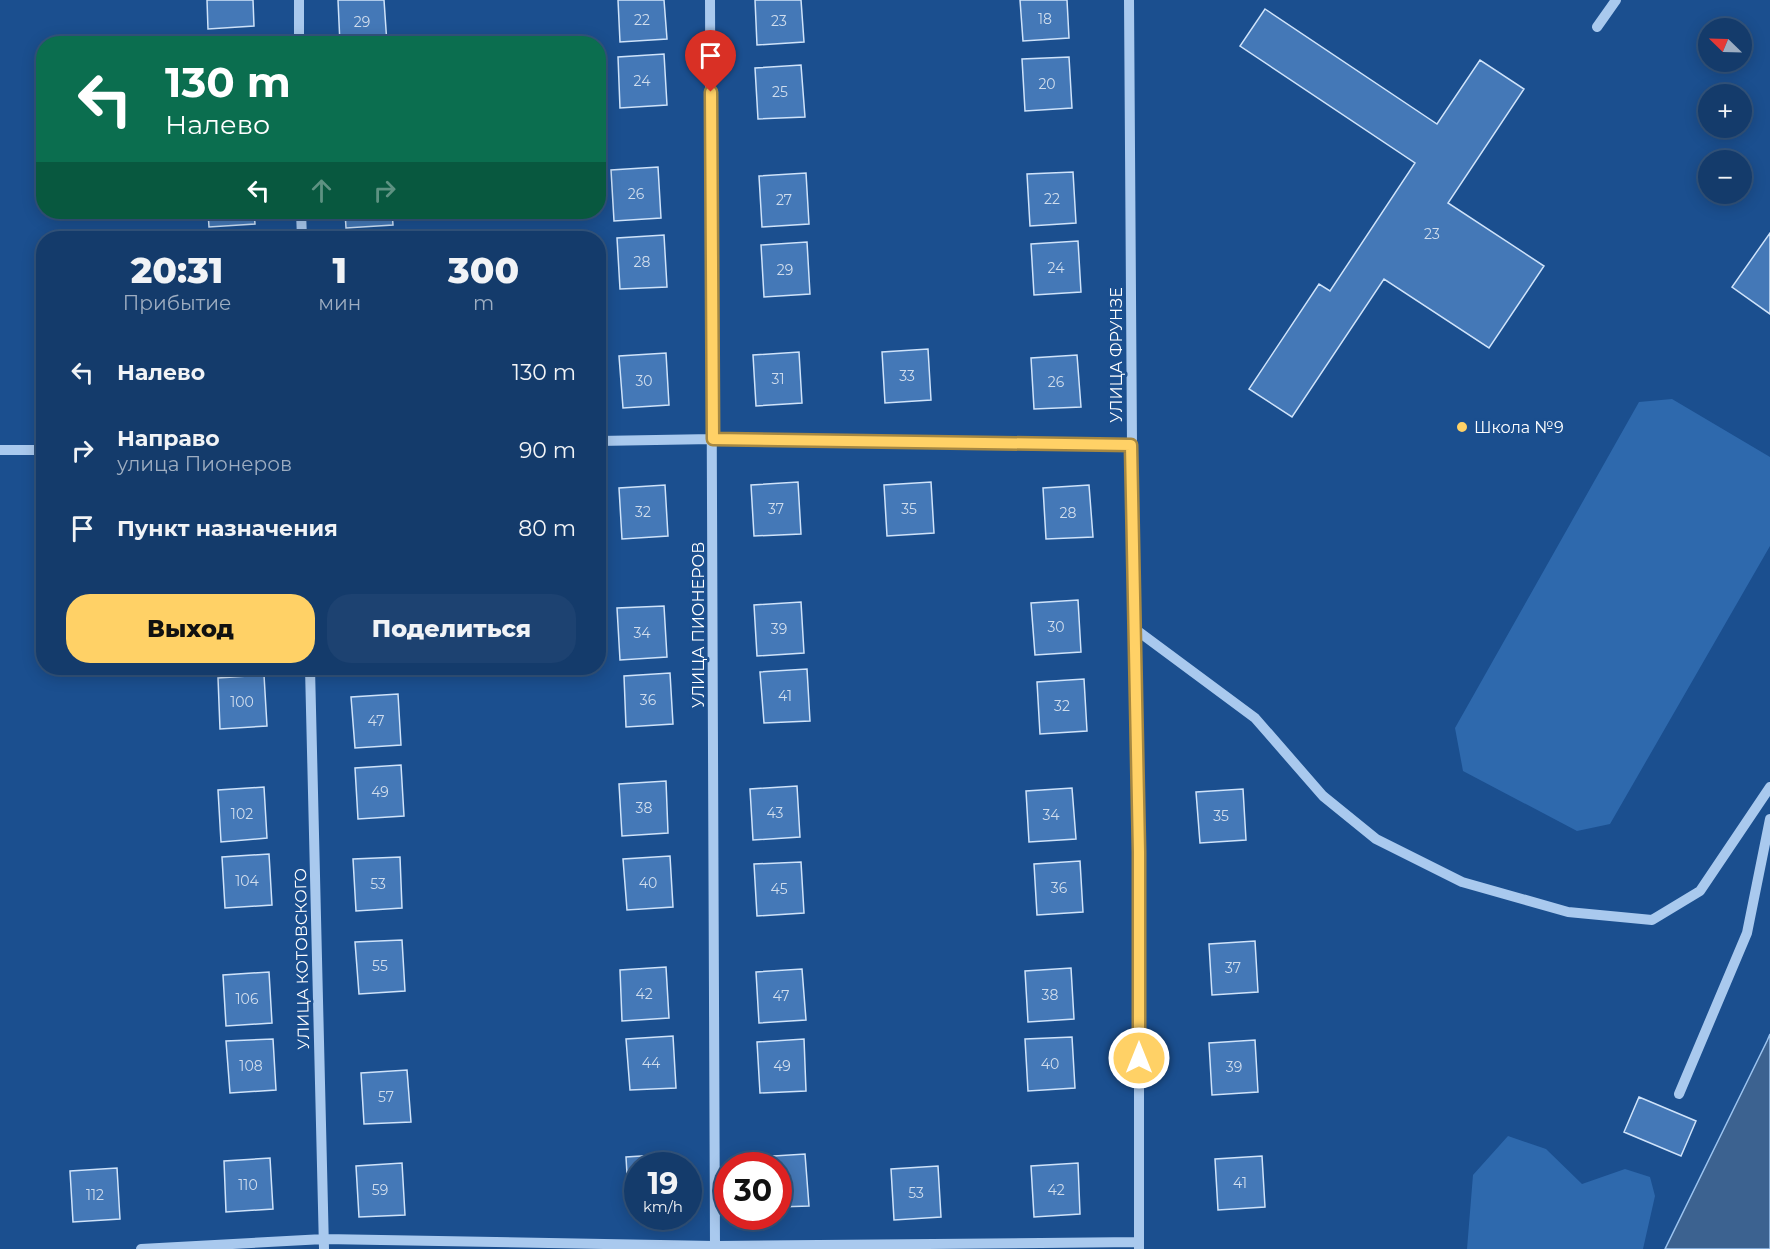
<!DOCTYPE html>
<html lang="ru">
<head>
<meta charset="utf-8">
<style>
  body { margin:0; font-family:Montserrat,sans-serif; background:#1d4271; color:#f1f3f6; height:100vh; display:flex; flex-direction:column; font-size:22px; white-space:nowrap }
  * { box-sizing:border-box; margin:0 }
  p { font-size:20px; color:#9dadc1 }
  .icon { flex:none; width:33px; height:33px; fill:none; stroke:currentColor; stroke-width:2; stroke-linecap:round; stroke-linejoin:round }
  .map { position:relative; flex:1; overflow:hidden }
  .details { position:absolute; left:36px; top:231px; width:570px; height:444px; display:flex; flex-direction:column; background:#143b6b; border-radius:24px; box-shadow:0 3px 15px #0003,0 0 0 2px #33557e }
  .details>* { flex:none }
  .hud { position:absolute; left:36px; top:36px; width:570px; height:183px; border-radius:24px; box-shadow:0 3px 15px #0003,0 0 0 2px #33557e; background:#0b6e4f; color:#fff; overflow:hidden }
  .needle { width:39px; rotate:293deg }
  .controls { position:absolute; left:1698px; top:18px; display:grid; gap:12px }
  .controls a { display:grid; place-items:center; width:54px; height:54px; border-radius:50%; background:#143b6b; box-shadow:0 3px 15px #0003,0 0 0 2px #33557e; font-size:30px }
  .speed { position:absolute; left:624px; top:1152px; display:flex; gap:12px; font-size:30px; font-weight:700; text-align:center }
  .speed>* { display:grid; place-content:center; width:78px; height:78px; border-radius:50%; background:#143b6b; box-shadow:0 3px 15px #0003,0 0 0 2px #33557e; line-height:1 }
  .speed small { font-size:15px; font-weight:400 }
  .speed .limit { border:9px solid #d22; background:#fff; color:#111 }
  .pin { position:absolute; display:grid; place-items:center; width:51px; height:51px; color:#fff; margin:-62px -26px; border-radius:50% 50% 50% 0; rotate:-45deg; box-shadow:0 0 6px #0007 }
  .pin .icon { rotate:45deg }
  .me { position:absolute; width:66px; margin:-33px; rotate:0deg; stroke-linejoin:round; filter:drop-shadow(0 0 4px #0008) }
  .turn { display:flex; align-items:center; gap:21px; height:126px; padding:0 30px; font-size:27px }
  .turn .icon { width:78px; height:78px; stroke-width:2.5 }
  .turn b { display:block; font-size:42px; line-height:51px }
  .lanes { display:flex; align-items:center; height:57px; padding:0 30px; background:#0003; justify-content:center; gap:30px; direction:ltr }
  .lanes .off { opacity:.35 }
  .eta { display:flex; justify-content:space-evenly; align-items:center; height:102px; text-align:center }
  .eta b { font-size:36px; font-weight:800; line-height:42px }
  .cta { display:flex; gap:12px; margin-top:auto; padding:12px 30px }
  .cta a { flex:1; height:69px; border-radius:24px; background:#ffd166; color:#111; font-size:24px; font-weight:800; line-height:69px; text-align:center }
  .cta a+a { background:#1d4271; color:#f1f3f6 }
  ul { padding:0; list-style:none }
  li { display:flex; align-items:center; gap:18px; height:78px; padding:0 30px }
  li div { flex:1 }
  li b { display:block; font-size:22px }
  li em { font-style:normal }
  .map>svg:first-child { display:block }
  .green { fill:#2e69ad }
  .water { fill:#3c6290; stroke:#9cc4f0; stroke-width:1.5 }
  .building { fill:#4478b7; stroke:#cfe3fa; stroke-width:1.5 }
  .lines { fill:none; stroke-linecap:round; stroke-linejoin:round }
  .minor { stroke:#a9c9ee; stroke-width:10 }
  .route-casing { stroke:#a68842; stroke-width:15 }
  .route { stroke:#ffd166; stroke-width:10 }
  .poi-dot { fill:#ffd166; stroke:#1b4f8f; stroke-width:2 }
  .labels { text-anchor:middle; dominant-baseline:central; stroke-width:5; stroke-linejoin:round; paint-order:stroke }
  .number-label { font-size:14px; fill:#d0dded }
  .street-label { font-size:16px; fill:#fff; stroke:#1b4f8f }
  .poi-label { font-size:16px; fill:#fff; stroke:#1b4f8f; text-anchor:start }
</style>
</head>
<body>
<div class="map">
<svg width="1770" height="1249" viewBox="0 0 1770 1249">
  <rect width="100%" height="100%" fill="#1b4f8f"/>
  <path class="green" d="M 1672,399 L 1770,457 L 1770,546 L 1610,824 L 1577,831 L 1463,771 L 1455,728 L 1639,402 Z
    M 1508,1136 L 1546,1149 L 1582,1184 L 1625,1169 L 1650,1177 L 1655,1196 L 1643,1249 L 1467,1249 L 1473,1175 Z"/>
  <path class="water" d="M 1770,1034 L 1770,1249 L 1665,1249 L 1767,1041 Z"/>
  <path class="building" d="M 207,0 L 253,0 L 254,26 L 208,29 Z
    M 338,0 L 384,0 L 387,44 L 340,44 Z
    M 618,0 L 664,0 L 667,39 L 620,42 Z
    M 755,0 L 801,0 L 804,42 L 757,45 Z
    M 1020,0 L 1067,0 L 1069,38 L 1023,41 Z
    M 1265,9 L 1437,124 L 1480,60 L 1524,89 L 1448,203 L 1544,266 L 1489,348 L 1384,279 L 1292,417 L 1249,389 L 1319,284 L 1330,291 L 1415,163 L 1240,46 Z
    M 664,54 L 667,105 L 620,108 L 618,57 Z
    M 1069,57 L 1072,108 L 1025,111 L 1022,59 Z
    M 801,65 L 805,117 L 758,119 L 755,68 Z
    M 658,167 L 661,218 L 614,221 L 611,170 Z
    M 1073,172 L 1076,223 L 1030,226 L 1027,174 Z
    M 806,173 L 809,224 L 762,227 L 759,176 Z
    M 208,212 L 254,212 L 255,224 L 209,227 Z
    M 345,212 L 392,212 L 393,225 L 346,228 Z
    M 1770,233 L 1770,314 L 1732,287 Z
    M 664,235 L 667,287 L 620,289 L 617,238 Z
    M 1078,241 L 1081,292 L 1034,295 L 1031,244 Z
    M 807,242 L 810,294 L 764,297 L 761,245 Z
    M 928,349 L 931,400 L 885,403 L 882,352 Z
    M 799,352 L 802,403 L 756,406 L 753,355 Z
    M 666,353 L 669,405 L 623,408 L 619,356 Z
    M 1077,355 L 1081,407 L 1034,409 L 1031,358 Z
    M 798,482 L 801,534 L 754,536 L 751,485 Z
    M 931,482 L 934,533 L 887,536 L 884,485 Z
    M 665,485 L 668,536 L 622,539 L 619,488 Z
    M 1089,485 L 1093,537 L 1046,539 L 1043,488 Z
    M 1078,600 L 1081,652 L 1035,655 L 1031,603 Z
    M 801,602 L 804,653 L 757,656 L 754,605 Z
    M 664,606 L 667,657 L 620,660 L 617,608 Z
    M 807,669 L 810,721 L 764,723 L 760,672 Z
    M 670,673 L 673,724 L 626,727 L 624,676 Z
    M 264,675 L 267,726 L 220,729 L 218,678 Z
    M 1084,679 L 1087,731 L 1040,734 L 1037,682 Z
    M 398,694 L 401,745 L 355,748 L 351,697 Z
    M 401,765 L 404,816 L 358,819 L 355,768 Z
    M 666,781 L 668,833 L 622,836 L 619,784 Z
    M 797,786 L 800,837 L 753,840 L 750,789 Z
    M 264,787 L 267,838 L 221,842 L 218,790 Z
    M 1072,788 L 1076,839 L 1029,842 L 1026,791 Z
    M 1243,789 L 1246,840 L 1200,843 L 1196,792 Z
    M 269,854 L 272,905 L 225,908 L 222,857 Z
    M 670,856 L 673,907 L 627,910 L 623,859 Z
    M 400,857 L 402,908 L 356,911 L 353,859 Z
    M 1080,861 L 1083,912 L 1037,915 L 1034,864 Z
    M 801,862 L 804,913 L 757,916 L 754,864 Z
    M 402,940 L 405,991 L 359,994 L 355,942 Z
    M 1255,941 L 1258,992 L 1212,995 L 1209,944 Z
    M 666,967 L 669,1018 L 622,1021 L 620,970 Z
    M 1071,968 L 1074,1019 L 1028,1022 L 1025,971 Z
    M 802,969 L 806,1020 L 759,1023 L 756,972 Z
    M 269,972 L 272,1023 L 226,1026 L 223,975 Z
    M 673,1036 L 676,1088 L 630,1090 L 626,1039 Z
    M 1072,1037 L 1075,1088 L 1028,1091 L 1025,1039 Z
    M 273,1039 L 276,1090 L 230,1093 L 226,1041 Z
    M 804,1039 L 806,1091 L 760,1093 L 757,1042 Z
    M 1255,1040 L 1258,1092 L 1212,1095 L 1209,1043 Z
    M 407,1070 L 411,1122 L 364,1124 L 361,1073 Z
    M 1639,1097 L 1696,1121 L 1681,1156 L 1624,1132 Z
    M 672,1154 L 673,1166 L 638,1166 L 638,1208 L 629,1208 L 626,1157 Z
    M 805,1154 L 809,1206 L 778,1207 L 778,1166 L 759,1166 L 759,1157 Z
    M 1262,1156 L 1265,1207 L 1218,1210 L 1215,1159 Z
    M 270,1158 L 273,1209 L 226,1212 L 224,1161 Z
    M 402,1163 L 405,1215 L 359,1217 L 356,1166 Z
    M 1078,1163 L 1080,1214 L 1034,1217 L 1031,1166 Z
    M 938,1166 L 941,1217 L 894,1220 L 891,1169 Z
    M 117,1168 L 120,1219 L 73,1222 L 70,1171 Z"/>
  <g class="lines">
    <path class="minor" d="M 299,0 L 299,44
      M 710,0 L 715,1249
      M 1129,0 L 1132,445 L 1139,852 L 1139,1249
      M 1597,27 L 1616,0
      M 301,212 L 302,238
      M 598,441 L 713,439 L 1132,445
      M 0,450 L 44,450
      M 1135,629 L 1255,718 L 1323,796 L 1376,839 L 1462,882 L 1568,912 L 1652,920 L 1700,891 L 1770,787
      M 310,668 L 324,1249
      M 1679,1094 L 1747,933 L 1770,819
      M 141,1249 L 324,1239 L 715,1246 L 1139,1242"/>
  </g>
  <g class="lines">
    <defs>
      <path id="route" d="M 711,92 L 713,439 L 1131,445 L 1139,852 L 1139,1058"/>
    </defs>
    <use href="#route" class="route-casing"/>
    <use href="#route" class="route"/>
  </g>
  <circle class="poi-dot" cx="1462" cy="427" r="6"/>
  <g class="labels">
    <g class="number-label">
      <text x="1045" y="19">18</text>
      <text x="642" y="20">22</text>
      <text x="779" y="21">23</text>
      <text x="362" y="22">29</text>
      <text x="642" y="81">24</text>
      <text x="1047" y="84">20</text>
      <text x="780" y="92">25</text>
      <text x="636" y="194">26</text>
      <text x="1052" y="199">22</text>
      <text x="784" y="200">27</text>
      <text x="1432" y="234">23</text>
      <text x="642" y="262">28</text>
      <text x="1056" y="268">24</text>
      <text x="785" y="270">29</text>
      <text x="907" y="376">33</text>
      <text x="778" y="379">31</text>
      <text x="644" y="381">30</text>
      <text x="1056" y="382">26</text>
      <text x="776" y="509">37</text>
      <text x="909" y="509">35</text>
      <text x="643" y="512">32</text>
      <text x="1068" y="513">28</text>
      <text x="1056" y="627">30</text>
      <text x="779" y="629">39</text>
      <text x="642" y="633">34</text>
      <text x="785" y="696">41</text>
      <text x="648" y="700">36</text>
      <text x="242" y="702">100</text>
      <text x="1062" y="706">32</text>
      <text x="376" y="721">47</text>
      <text x="380" y="792">49</text>
      <text x="644" y="808">38</text>
      <text x="775" y="813">43</text>
      <text x="242" y="814">102</text>
      <text x="1051" y="815">34</text>
      <text x="1221" y="816">35</text>
      <text x="247" y="881">104</text>
      <text x="648" y="883">40</text>
      <text x="378" y="884">53</text>
      <text x="1059" y="888">36</text>
      <text x="779" y="889">45</text>
      <text x="380" y="966">55</text>
      <text x="1233" y="968">37</text>
      <text x="644" y="994">42</text>
      <text x="1050" y="995">38</text>
      <text x="781" y="996">47</text>
      <text x="247" y="999">106</text>
      <text x="651" y="1063">44</text>
      <text x="1050" y="1064">40</text>
      <text x="251" y="1066">108</text>
      <text x="782" y="1066">49</text>
      <text x="1234" y="1067">39</text>
      <text x="386" y="1097">57</text>
      <text x="1240" y="1183">41</text>
      <text x="248" y="1185">110</text>
      <text x="380" y="1190">59</text>
      <text x="1056" y="1190">42</text>
      <text x="916" y="1193">53</text>
      <text x="95" y="1195">112</text>
    </g>
    <g class="street-label">
      <text transform="translate(1116 355) rotate(-90)">УЛИЦА ФРУНЗЕ</text>
      <text transform="translate(698 625) rotate(-90)">УЛИЦА ПИОНЕРОВ</text>
      <text transform="translate(302 959) rotate(-91)">УЛИЦА КОТОВСКОГО</text>
    </g>
    <g class="poi-label">
      <text x="1474" y="427">Школа №9</text>
    </g>
  </g>
</svg>
<div class="controls">
<a><svg class="needle" viewBox="-14 -14 28 28"><path d="M0-13l5 13h-10z" fill="#e53935"/><path d="M0 13l5-13h-10z" fill="#9dadc1"/></svg></a>
<a>+</a>
<a>−</a>
</div>
<div class="speed"><div>19<small>km/h</small></div><div class="limit">30</div></div>
<div class="pin" style="left:711px;top:92px;background:#d93025"><svg class="icon" aria-label="arrive" viewBox="0 0 24 24"><path d="M6 21V4h12l-3 4 3 4H6"/></svg></div>
<svg class="me" style="left:1139px;top:1058px" viewBox="-20 -20 40 40"><circle r="17" fill="#ffd166" stroke="#fff" stroke-width="3"/><path d="M0-11L8 9 0 5-8 9z" fill="#fff"/></svg>
<div class="hud">
<div class="turn"><svg class="icon" aria-label="left" viewBox="0 0 24 24"><path d="M17 20v-9H6M10 6l-5 5 5 5"/></svg><div><b>130 m</b>Налево</div></div>
<div class="lanes"><svg class="icon" aria-label="left" viewBox="0 0 24 24"><path d="M17 20v-9H6M10 6l-5 5 5 5"/></svg><svg class="icon off" aria-label="ahead" viewBox="0 0 24 24"><path d="M12 20V5M6 11l6-6 6 6"/></svg><svg class="icon off" aria-label="right" viewBox="0 0 24 24"><path d="M7 20v-9h11M14 6l5 5-5 5"/></svg></div>
</div>
<section class="details">
<div class="eta">
<div><b>20:31</b><p>Прибытие</p></div>
<div><b>1</b><p>мин</p></div>
<div><b>300</b><p>m</p></div>
</div>
<ul>
<li><svg class="icon" aria-label="left" viewBox="0 0 24 24"><path d="M17 20v-9H6M10 6l-5 5 5 5"/></svg><div><b>Налево</b></div><em>130 m</em></li>
<li><svg class="icon" aria-label="right" viewBox="0 0 24 24"><path d="M7 20v-9h11M14 6l5 5-5 5"/></svg><div><b>Направо</b><p>улица Пионеров</p></div><em>90 m</em></li>
<li><svg class="icon" aria-label="arrive" viewBox="0 0 24 24"><path d="M6 21V4h12l-3 4 3 4H6"/></svg><div><b>Пункт назначения</b></div><em>80 m</em></li>
</ul>
<div class="cta"><a>Выход</a><a>Поделиться</a></div>
</section>
</div>
</body>
</html>
